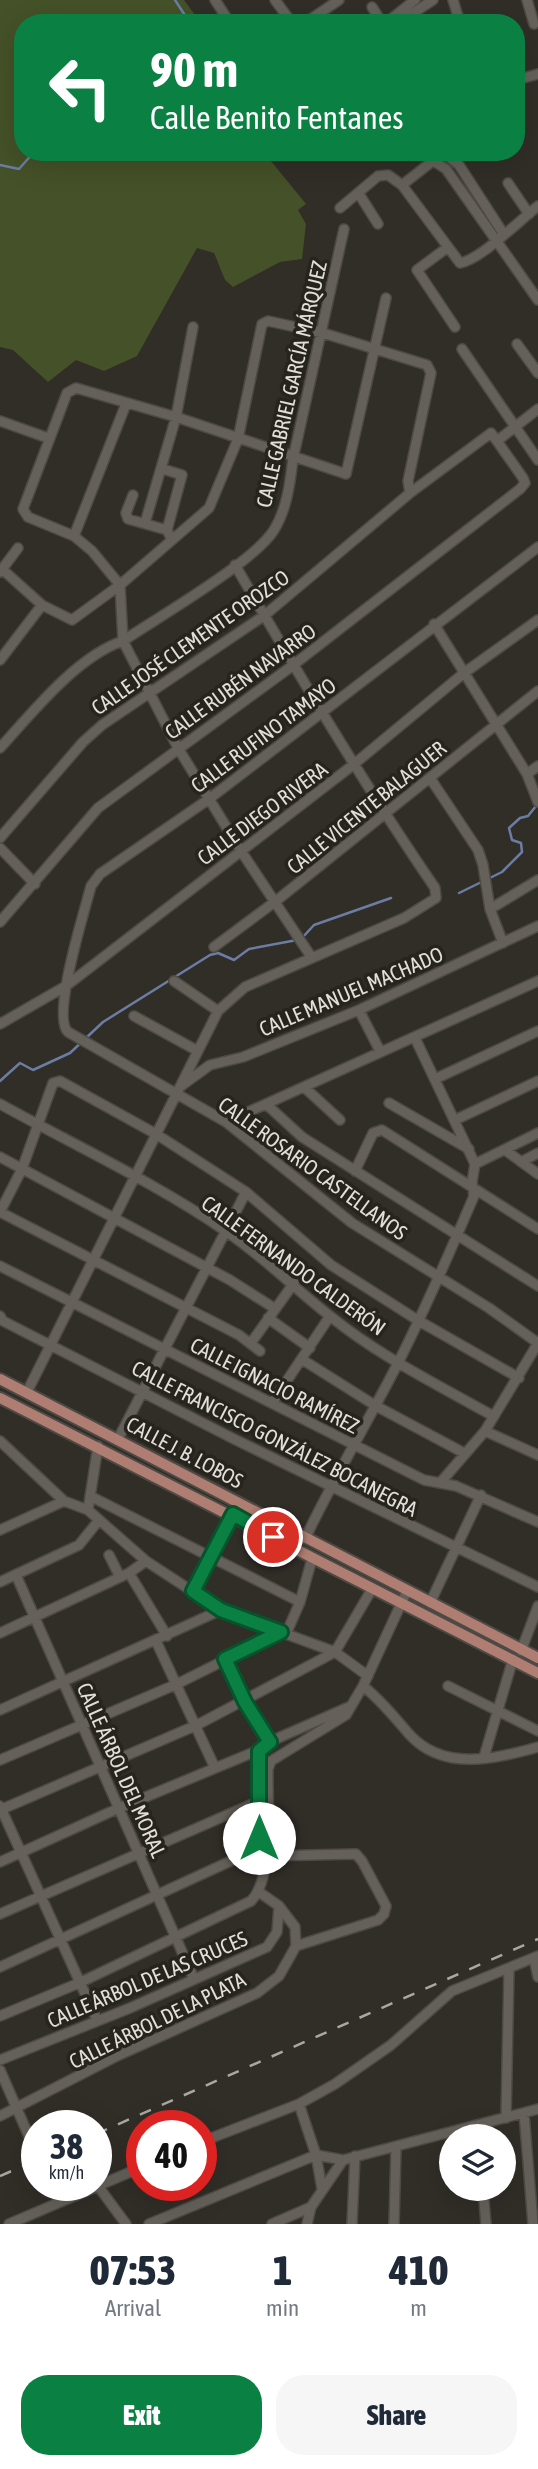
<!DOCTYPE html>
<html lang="en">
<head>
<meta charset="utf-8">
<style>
  body { margin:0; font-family:"Asap Condensed",sans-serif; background:#f6f6f7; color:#1f2937; height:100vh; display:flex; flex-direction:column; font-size:26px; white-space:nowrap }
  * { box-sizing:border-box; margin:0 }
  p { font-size:23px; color:#747a83 }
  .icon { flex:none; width:38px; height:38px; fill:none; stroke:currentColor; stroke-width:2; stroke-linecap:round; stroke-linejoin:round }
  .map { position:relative; height:2224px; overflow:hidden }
  .sheet { display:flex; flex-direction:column; background:#fff; flex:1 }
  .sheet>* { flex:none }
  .top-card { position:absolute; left:14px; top:14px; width:511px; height:147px; border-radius:28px; box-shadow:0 7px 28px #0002; background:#0b8043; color:#fff; overflow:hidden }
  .tools { position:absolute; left:439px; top:2124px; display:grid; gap:14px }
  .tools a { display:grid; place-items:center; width:77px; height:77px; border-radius:50%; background:#fff; box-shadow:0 7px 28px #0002; font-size:35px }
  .speed { position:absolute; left:21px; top:2110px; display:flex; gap:14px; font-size:35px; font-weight:700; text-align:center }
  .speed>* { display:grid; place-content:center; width:91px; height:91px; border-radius:50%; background:#fff; box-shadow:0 7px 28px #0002; line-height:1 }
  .speed small { font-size:18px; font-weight:400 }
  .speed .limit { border:10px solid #d22; background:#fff; color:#111 }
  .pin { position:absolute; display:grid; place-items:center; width:60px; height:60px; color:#fff; margin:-30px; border:4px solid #fff; border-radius:50%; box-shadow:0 2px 7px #0007 }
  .me { position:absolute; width:77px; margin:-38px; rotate:0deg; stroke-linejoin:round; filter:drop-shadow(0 0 5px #0008) }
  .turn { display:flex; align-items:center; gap:24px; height:147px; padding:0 21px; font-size:32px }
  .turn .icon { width:91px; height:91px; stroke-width:2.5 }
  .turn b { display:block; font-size:49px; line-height:60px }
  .eta { display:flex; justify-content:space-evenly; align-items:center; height:119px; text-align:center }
  .eta b { font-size:42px; font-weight:800; line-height:49px }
  .action { display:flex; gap:14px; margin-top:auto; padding:14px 21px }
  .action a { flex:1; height:80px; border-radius:28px; background:#0b8043; color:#fff; font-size:28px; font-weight:800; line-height:80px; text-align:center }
  .action a+a { background:#f6f6f7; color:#1f2937 }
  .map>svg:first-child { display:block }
  .green { fill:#455128 }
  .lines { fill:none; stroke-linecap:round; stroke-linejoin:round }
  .stream { stroke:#6b7da4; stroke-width:2.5 }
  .minor-casing { stroke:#4d4a45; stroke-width:12 }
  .major-casing { stroke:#4d4a45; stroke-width:14 }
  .minor { stroke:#65615a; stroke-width:9 }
  .major { stroke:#af7d71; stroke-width:10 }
  .rail { stroke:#aba8a3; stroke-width:2.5; stroke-dasharray:12 12; stroke-linecap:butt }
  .route-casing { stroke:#07532c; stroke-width:18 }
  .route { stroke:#0b8043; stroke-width:12 }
  .labels { text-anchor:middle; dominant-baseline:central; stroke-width:7; stroke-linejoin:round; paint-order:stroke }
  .street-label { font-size:21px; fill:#e2dfdb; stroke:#27231d }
</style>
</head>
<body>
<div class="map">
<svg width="538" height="2224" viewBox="0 0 538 2224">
  <rect width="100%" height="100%" fill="#312d27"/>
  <path class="green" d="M 0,0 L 184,0 L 201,23 L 23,23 L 23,152 L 271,152 L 271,161 L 306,204 L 298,210 L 306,224 L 302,259 L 280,262 L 233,287 L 225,280 L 214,253 L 197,248 L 137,356 L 104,371 L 76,360 L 48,382 L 13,350 L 0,347 Z"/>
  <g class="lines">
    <path class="stream" d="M 175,0 L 190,23
      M 0,165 L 19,169 L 34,152
      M 459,893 L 502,872 L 522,852 L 521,843 L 512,840 L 509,828 L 520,818 L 528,816 L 536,806
      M 302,938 L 314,925 L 391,898 L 314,925
      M 0,1081 L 20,1063 L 33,1070 L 70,1053 L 103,1022 L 210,955 L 218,953 L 234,960 L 249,949 L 297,940"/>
    <defs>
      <path id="minor" d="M 215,0 L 230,23
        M 275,0 L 292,23
        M 453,0 L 460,23
        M 527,0 L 534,24
        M 372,7 L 382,23
        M 305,23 L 339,0
        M 386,23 L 415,0
        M 398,23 L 433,0
        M 516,80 L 538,74
        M 419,152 L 446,169 L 538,300
        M 443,152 L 459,165 L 503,233
        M 508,183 L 529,214
        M 402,185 L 434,160
        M 359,194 L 378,224
        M 340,208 L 378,176 L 388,175 L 402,185 L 460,263 C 480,260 520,220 538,206
        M 448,247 L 417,270 L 455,327
        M 517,344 L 538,373
        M 462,349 L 538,460
        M 0,421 L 48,438
        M 163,469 L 182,475 L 167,530 L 171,538
        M 133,495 L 126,513 L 128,519 L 167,530
        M 145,523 L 176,417 L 193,327
        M 74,536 L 126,404
        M 3,570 L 42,605 L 72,620 L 120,585 L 209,508 L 238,439 L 262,324 L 268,321 L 323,333 L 427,365 L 431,373 L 408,481 L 410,493
        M 0,572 L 18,548
        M 434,624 L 527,774 L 538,802
        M 0,660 L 42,605
        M 0,748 C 32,713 77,656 123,641 C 157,618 254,562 274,530 C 287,509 290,483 293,459 L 344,229
        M 527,774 L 538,766
        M 430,778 L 478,850 L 483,865 L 490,909 L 503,943
        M 0,838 L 83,742 L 102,725 L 265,615 L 410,493 L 491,433 L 497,441 L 538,409
        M 0,848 L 35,884
        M 490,909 L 538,880
        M 0,922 L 98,808 L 292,666 L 520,489 L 525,483 L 523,478 L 497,441
        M 214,947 L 276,901 L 538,691
        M 312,958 L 241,851 L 178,748 L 123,641 L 120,585 L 92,551 L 74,536 L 28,517 L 23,509 L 67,393 L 76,388 L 176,417 L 346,474 L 386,298
        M 174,981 L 218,1011
        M 359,1010 L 380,1051
        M 134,1016 L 196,1050
        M 0,1024 L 66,986 L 353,765 L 464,673 L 538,620
        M 415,1038 L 475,1164
        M 435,1079 L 538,1031
        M 181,1086 L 210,1065 L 243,1057 L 359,1010 L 538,926
        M 304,1087 L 340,1120
        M 389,1103 L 469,1149
        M 0,1104 C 76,1146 156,1183 227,1232 C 264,1257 295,1289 330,1316 C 379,1356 438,1385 493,1416
        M 266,1104 L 302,1137 L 538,1286
        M 455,1120 L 538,1081
        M 226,1122 L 538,981
        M 505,1150 L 538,1174
        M 0,1157 L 230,1280 L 274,1308
        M 521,1162 L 538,1153
        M 355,1171 L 373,1133 L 382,1130 L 538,1229
        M 0,1212 L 22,1169 L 53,1083 L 60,1081 L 156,1134 L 246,1192 L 331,1265 L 419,1321 L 519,1378
        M 0,1212 L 239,1335 L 260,1351
        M 0,1266 L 424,1480 L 456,1486 L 538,1522
        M 0,1316 L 3,1321 L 234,1439 L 538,1587
        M 268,1318 L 310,1348
        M 251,1343 L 294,1283
        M 303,1360 L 376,1406 L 464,1453
        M 27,1392 L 218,1011 L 245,987 L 404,918 L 436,898 L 435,888 C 363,783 299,675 235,565
        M 272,1403 L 330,1316
        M 485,1431 L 538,1455
        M 118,1439 L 246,1192
        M 0,1441 L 64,1501 L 88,1510 L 146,1561 L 221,1610 L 335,1652 L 368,1676
        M 440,1483 L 485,1431 L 538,1343 L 489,1308 L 352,1223 L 226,1122 L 68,1032 C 51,1016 85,910 91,886 L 100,874 L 209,799 L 538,547
        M 90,1496 L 300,1602
        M 88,1510 L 98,1446
        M 0,1530 L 64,1501
        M 305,1539 C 333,1479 368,1422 398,1363 C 426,1308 450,1252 474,1196 L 472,1182 L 475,1164 L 538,1133
        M 109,1555 L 120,1577
        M 129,1573 L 167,1636
        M 16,1575 L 194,1979
        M 0,1582 L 79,1545 L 99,1520
        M 193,1591 L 233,1514
        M 430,1603 L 481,1495
        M 0,1633 L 129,1573 L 146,1561
        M 286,1634 L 300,1602 L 312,1559
        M 156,1641 L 215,1768
        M 521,1651 L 538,1606
        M 225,1659 L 245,1702 L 269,1742
        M 363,1686 C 382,1701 394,1717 409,1734 C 443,1772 494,1759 538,1747
        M 448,1686 L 538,1731
        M 0,1710 L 221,1610
        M 484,1757 L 513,1659
        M 0,1760 L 177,1684 L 281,1632
        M 0,1806 L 97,2020
        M 0,1810 L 197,1725 L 335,1652 L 372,1589
        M 266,1856 L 356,1854 L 362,1861 L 386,1906 L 384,1914 L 378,1920 L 296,1946
        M 0,1862 L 119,1808 L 259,1750
        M 0,1914 L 259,1801
        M 534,1958 L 538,1977
        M 0,1967 L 246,1854 L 259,1838 L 259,1750 L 269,1742 L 351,1706
        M 0,2016 L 79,1983 L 251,1901 C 275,1876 267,1803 268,1769 L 271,1761 L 346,1715 L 363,1686 L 407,1591
        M 0,2060 L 130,2008 L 267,1947 L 277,1932 L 279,1906
        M 0,2070 L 31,2141
        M 299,2104 L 316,2155 L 322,2189
        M 524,2113 L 533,2224
        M 0,2116 L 117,2056 L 257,1993 L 279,1976 L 296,1946 L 295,1927 L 279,1906 L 259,1892
        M 506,2118 L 509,1969
        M 201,2142 L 299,2104 L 335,2084 L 391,2045 L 452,1991 L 538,1956
        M 98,2186 L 126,2224
        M 483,2189 L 486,2224
        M 9,2224 L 142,2167
        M 149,2224 L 316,2155 L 343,2160
        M 272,2224 L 311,2207
        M 307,2224 L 311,2207 L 343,2160 L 538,2109
        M 352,2224 L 355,2156
        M 394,2224 L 396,2148"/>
      <path id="major" d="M 0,1379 L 538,1658
        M 0,1398 L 538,1673"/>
    </defs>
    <use href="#minor" class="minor-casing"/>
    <use href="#major" class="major-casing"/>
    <use href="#minor" class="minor"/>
    <use href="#major" class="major"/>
    <path class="rail" d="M 96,2134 L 538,1939
      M 0,2176 L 37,2160"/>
  </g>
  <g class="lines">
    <defs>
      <path id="route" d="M 259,1838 L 259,1751 L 270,1742 L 245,1702 L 225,1659 L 281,1632 L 221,1610 L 193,1591 L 233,1514 L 273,1537"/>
    </defs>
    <use href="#route" class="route-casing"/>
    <use href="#route" class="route"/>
  </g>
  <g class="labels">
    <g class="street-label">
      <text transform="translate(291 384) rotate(-77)">CALLE GABRIEL GARCÍA MÁRQUEZ</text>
      <text transform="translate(190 642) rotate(-35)">CALLE JOSÉ CLEMENTE OROZCO</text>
      <text transform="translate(240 681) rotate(-36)">CALLE RUBÉN NAVARRO</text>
      <text transform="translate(263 735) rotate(-37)">CALLE RUFINO TAMAYO</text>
      <text transform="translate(366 807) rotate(-39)">CALLE VICENTE BALAGUER</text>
      <text transform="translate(262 813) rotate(-37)">CALLE DIEGO RIVERA</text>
      <text transform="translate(351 991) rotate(-23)">CALLE MANUEL MACHADO</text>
      <text transform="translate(313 1168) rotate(36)">CALLE ROSARIO CASTELLANOS</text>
      <text transform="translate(294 1265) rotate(36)">CALLE FERNANDO CALDERÓN</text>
      <text transform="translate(275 1385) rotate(27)">CALLE IGNACIO RAMÍREZ</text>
      <text transform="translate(275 1438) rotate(27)">CALLE FRANCISCO GONZÁLEZ BOCANEGRA</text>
      <text transform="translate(185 1452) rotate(28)">CALLE J. B. LOBOS</text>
      <text transform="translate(122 1770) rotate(66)">CALLE ÁRBOL DEL MORAL</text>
      <text transform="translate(147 1979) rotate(-23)">CALLE ÁRBOL DE LAS CRUCES</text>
      <text transform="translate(157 2020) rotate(-26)">CALLE ÁRBOL DE LA PLATA</text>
    </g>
  </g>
</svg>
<div class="tools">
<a><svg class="icon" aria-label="layers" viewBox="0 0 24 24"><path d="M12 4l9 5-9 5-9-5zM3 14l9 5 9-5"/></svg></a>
</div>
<div class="speed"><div>38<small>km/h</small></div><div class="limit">40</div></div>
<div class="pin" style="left:273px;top:1537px;background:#d93025"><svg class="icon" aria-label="arrive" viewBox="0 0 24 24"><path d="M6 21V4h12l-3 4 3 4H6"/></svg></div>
<svg class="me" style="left:259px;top:1838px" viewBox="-20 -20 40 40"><circle r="19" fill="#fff"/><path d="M0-13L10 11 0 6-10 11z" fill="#0b8043"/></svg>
<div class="top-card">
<div class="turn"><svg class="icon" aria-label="left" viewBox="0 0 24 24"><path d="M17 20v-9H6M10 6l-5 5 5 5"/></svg><div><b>90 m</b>Calle Benito Fentanes</div></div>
</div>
</div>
<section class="sheet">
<div class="eta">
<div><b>07:53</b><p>Arrival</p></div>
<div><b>1</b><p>min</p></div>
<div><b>410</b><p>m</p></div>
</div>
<div class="action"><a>Exit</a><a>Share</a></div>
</section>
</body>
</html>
